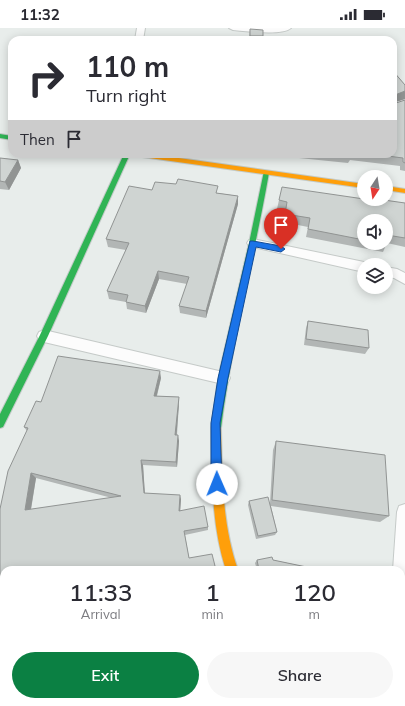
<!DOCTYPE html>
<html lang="en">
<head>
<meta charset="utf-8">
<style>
  body { margin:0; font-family:Mulish,sans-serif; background:#f7f7f7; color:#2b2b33; height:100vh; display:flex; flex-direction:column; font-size:15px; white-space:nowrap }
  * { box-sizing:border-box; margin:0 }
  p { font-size:13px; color:#7c7c81 }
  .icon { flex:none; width:22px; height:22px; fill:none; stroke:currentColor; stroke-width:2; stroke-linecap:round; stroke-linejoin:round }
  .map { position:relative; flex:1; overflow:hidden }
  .panel { position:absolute; left:0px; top:538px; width:405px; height:140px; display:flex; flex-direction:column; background:#fff; border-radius:12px 12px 0 0; box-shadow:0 2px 10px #0003 }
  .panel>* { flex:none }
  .hud { position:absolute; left:8px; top:8px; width:389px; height:122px; border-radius:12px; box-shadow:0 2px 10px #0003; background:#fff; color:#2b2b33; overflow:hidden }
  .needle { width:26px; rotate:192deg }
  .tools { position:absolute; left:357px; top:142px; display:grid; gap:8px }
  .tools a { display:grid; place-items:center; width:36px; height:36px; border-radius:50%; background:#fff; box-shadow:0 2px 10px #0003; font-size:20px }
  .pin { position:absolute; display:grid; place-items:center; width:34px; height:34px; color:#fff; margin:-41px -17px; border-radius:50% 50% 50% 0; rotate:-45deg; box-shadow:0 0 4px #0007 }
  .pin .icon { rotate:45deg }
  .me { position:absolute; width:44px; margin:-22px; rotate:359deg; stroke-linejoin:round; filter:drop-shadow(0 0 3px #0008) }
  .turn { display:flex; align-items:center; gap:14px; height:84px; padding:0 12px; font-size:18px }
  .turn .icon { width:52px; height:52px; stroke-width:2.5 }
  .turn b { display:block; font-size:28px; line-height:34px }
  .then { display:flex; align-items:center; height:38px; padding:0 12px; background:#0003; gap:8px; font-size:15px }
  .eta { display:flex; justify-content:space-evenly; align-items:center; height:68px; text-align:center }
  .eta b { font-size:24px; font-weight:600; line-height:28px }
  .cta { display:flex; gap:8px; margin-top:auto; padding:8px 12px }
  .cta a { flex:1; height:46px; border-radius:24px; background:#0b8043; color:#fff; font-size:16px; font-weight:600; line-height:46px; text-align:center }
  .cta a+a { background:#f7f7f7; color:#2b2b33 }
  .status { display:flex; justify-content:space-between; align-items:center; height:28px; padding:0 20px; background:#fff; direction:ltr }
  .status svg { height:11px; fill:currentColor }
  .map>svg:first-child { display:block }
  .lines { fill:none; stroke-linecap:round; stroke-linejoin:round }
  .street-casing { stroke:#c5cac8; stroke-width:2 }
  .fast-casing { stroke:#c3cbc8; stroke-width:2 }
  .slow-casing { stroke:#c3cbc8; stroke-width:2 }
  .street { fill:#fcfcfc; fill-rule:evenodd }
  .fast { fill:#30b455; fill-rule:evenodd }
  .slow { fill:#ff9f0a; fill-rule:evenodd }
  .wall { fill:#b2b6b5; fill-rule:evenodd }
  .shaded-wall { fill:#919493 }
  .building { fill:#cfd4d2; stroke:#919493; fill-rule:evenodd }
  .route { fill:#1a73e8; stroke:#114b97 }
</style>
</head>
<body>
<div class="status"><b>11:32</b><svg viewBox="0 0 49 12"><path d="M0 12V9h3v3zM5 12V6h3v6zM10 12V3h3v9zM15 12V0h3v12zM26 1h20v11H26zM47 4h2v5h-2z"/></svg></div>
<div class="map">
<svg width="405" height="678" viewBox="0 0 405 678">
  <rect width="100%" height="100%" fill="#e8edeb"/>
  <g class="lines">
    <defs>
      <path id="street" d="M 137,0 L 145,0 L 143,12 L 135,12 Z
        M 229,0 L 291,0 C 282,8 246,3 233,2 Z
        M 253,211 L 364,234 L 369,237 L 364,237 L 364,244 L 249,218 L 247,215 L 249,212 Z
        M 386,239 L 397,241 L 405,245 L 405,256 L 394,250 L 386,249 Z
        M 44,302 L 223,344 L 228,346 L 230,350 L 228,354 L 223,356 L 44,314 L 39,312 L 37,308 L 39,304 Z
        M 405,476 L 405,560 L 401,562 L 401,542 L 393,542 L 397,484 L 399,478 Z
        M 401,667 L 404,678 L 384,678 L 384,674 L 401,674 Z
        M 307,674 L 329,674 L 331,678 L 309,678 Z"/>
      <path id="fast" d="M 0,106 L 12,108 L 12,112 L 0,110 Z
        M 124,126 L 130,126 L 48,308 L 3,399 L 0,400 L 0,386 L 40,307 Z
        M 264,143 L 266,143 L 269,145 C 254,230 232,314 221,400 L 219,403 L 216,404 L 213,403 L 211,400 L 218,350 L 249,215 Z"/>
      <path id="slow" d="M 132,126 L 150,126 L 364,156 L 364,160 L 135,128 Z
        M 386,158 L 405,161 L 405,165 L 386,162 Z
        M 216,396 L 219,397 L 221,400 C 222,448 222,496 238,542 L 226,542 C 211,496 212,448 211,400 L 213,397 Z"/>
    </defs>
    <use href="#street" class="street-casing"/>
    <use href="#fast" class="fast-casing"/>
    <use href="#slow" class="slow-casing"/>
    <use href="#street" class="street"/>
    <use href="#fast" class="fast"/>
    <use href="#slow" class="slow"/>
  </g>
  <path class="wall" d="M 250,1 L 263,8 L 262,12 L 249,12 Z
    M 393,43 L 405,57 L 405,71 L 395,74 L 396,75 L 405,72 L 405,143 L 400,142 L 400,138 L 350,132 L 348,135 L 299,130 L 299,126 L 393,126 Z
    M 0,130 L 18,132 L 21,140 L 9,162 L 0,161 Z
    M 152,162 L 218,165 L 238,168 L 238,176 L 206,290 L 180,285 L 179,278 L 187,256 L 159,251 L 146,285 L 127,281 L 126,274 L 109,271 L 107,263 L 126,222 L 108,219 L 106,211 Z
    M 364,171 L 384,172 L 405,175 L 405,219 L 387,215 L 383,224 L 306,209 L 308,199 L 283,194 L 285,182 L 277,181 L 279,172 ZM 364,193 L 386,215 L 364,215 Z
    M 308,293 L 369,320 L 365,326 L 304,317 L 306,300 Z
    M 161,350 L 157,368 L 179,369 L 179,375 L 177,407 L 179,413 L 177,439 L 143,437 L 145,465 L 181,471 L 180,482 L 208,499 L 208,502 L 185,507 L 189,530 L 216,542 L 4,542 L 27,403 L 24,399 L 41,374 ZM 36,450 L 112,470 L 31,482 Z
    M 276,413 L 389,488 L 380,494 L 271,478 L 277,504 L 275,507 L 256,511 L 248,477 L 249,473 L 270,475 L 273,422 Z
    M 257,532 L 273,532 L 321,542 L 257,542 L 255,535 Z
    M 259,674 L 275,674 L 280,678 L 257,678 Z"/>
  <path class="shaded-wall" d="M 405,63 L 405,71 L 393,75 L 395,67 Z
    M 18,132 L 21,140 L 9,162 L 5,154 Z
    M 238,168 L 238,176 L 206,290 L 206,283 Z
    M 158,243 L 159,251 L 146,285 L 145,278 Z
    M 160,343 L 161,350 L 155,374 L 154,368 Z
    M 179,369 L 179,375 L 176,413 L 175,407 Z
    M 178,407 L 179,413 L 177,439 L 176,434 Z
    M 141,432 L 143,437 L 145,469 L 144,465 Z
    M 31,445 L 36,450 L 30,486 L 25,482 Z
    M 180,467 L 181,471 L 180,486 L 179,483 Z
    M 51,674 L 54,674 L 50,678 L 47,678 Z"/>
  <path class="building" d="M 250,1 L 263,2 L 263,8 L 250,8 Z
    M 393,43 L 405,57 L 405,63 L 395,67 L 394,74 L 396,75 L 405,72 L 405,135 L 403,134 L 403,130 L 372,126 L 393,126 L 393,92 L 396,92 L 393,88 L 395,88 L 393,84 Z
    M 339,126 L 351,126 L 351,127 Z
    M 0,130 L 18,132 L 5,154 L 0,153 Z
    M 178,151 L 218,158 L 216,165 L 238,168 L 206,283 L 179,278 L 189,249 L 158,243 L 145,278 L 126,274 L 128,267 L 107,263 L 129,215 L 106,211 L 129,158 L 152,162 L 155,154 L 176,156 Z
    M 282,159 L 364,171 L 384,171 L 384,172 L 405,175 L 405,210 L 387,207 L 386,216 L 381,215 L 386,215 L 386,193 L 364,193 L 364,212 L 308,201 L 310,190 L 285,186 L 287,174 L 279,172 Z
    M 308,293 L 368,302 L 369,320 L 306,311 Z
    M 58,328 L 160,343 L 154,368 L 179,369 L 175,407 L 178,407 L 176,434 L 141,432 L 144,465 L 180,467 L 179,483 L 204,478 L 208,499 L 184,503 L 189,530 L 212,526 L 216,542 L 4,542 L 4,577 L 1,579 L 0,573 L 0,481 L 8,443 L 28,400 L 24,399 L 36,373 L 41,374 ZM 31,445 L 121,468 L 25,482 Z
    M 276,413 L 385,427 L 389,488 L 272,472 Z
    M 268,469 L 277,504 L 258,508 L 249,473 Z
    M 272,529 L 273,532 L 321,542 L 259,542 L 257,532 Z
    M 4,631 L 4,655 L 0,649 L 0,635 Z
    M 16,674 L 51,674 L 47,678 L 19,678 Z
    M 55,674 L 87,674 L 82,678 L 57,678 Z
    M 103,674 L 245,674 L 247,678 L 105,678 Z
    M 262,674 L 274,674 L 280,678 L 260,678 Z"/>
  <path class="route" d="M 250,213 L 253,213 L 281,218 L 285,221 L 281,224 L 256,219 L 228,350 L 220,395 L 222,456 L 220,459 L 217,461 L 213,459 L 211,456 L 211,395 L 218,350 Z"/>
</svg>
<div class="tools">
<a><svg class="needle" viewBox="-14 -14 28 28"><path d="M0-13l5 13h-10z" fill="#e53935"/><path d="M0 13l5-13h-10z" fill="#7c7c81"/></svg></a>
<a><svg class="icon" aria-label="sound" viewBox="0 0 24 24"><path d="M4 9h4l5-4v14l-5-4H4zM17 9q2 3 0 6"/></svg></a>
<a><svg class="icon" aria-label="layers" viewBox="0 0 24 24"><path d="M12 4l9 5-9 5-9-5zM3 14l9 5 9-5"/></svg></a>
</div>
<div class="pin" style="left:281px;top:221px;background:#d93025"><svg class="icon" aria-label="arrive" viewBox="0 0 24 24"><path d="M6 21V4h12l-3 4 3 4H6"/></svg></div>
<svg class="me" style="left:217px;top:456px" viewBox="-20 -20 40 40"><circle r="19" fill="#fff"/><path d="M0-13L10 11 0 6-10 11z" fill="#1a73e8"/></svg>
<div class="hud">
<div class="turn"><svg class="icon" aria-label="right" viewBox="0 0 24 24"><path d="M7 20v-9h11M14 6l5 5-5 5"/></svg><div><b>110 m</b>Turn right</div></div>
<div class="then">Then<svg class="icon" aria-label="arrive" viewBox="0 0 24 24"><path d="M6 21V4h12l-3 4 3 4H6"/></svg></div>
</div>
<section class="panel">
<div class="eta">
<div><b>11:33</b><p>Arrival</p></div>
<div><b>1</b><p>min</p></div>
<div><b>120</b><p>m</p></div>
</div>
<div class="cta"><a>Exit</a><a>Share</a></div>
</section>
</div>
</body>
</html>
